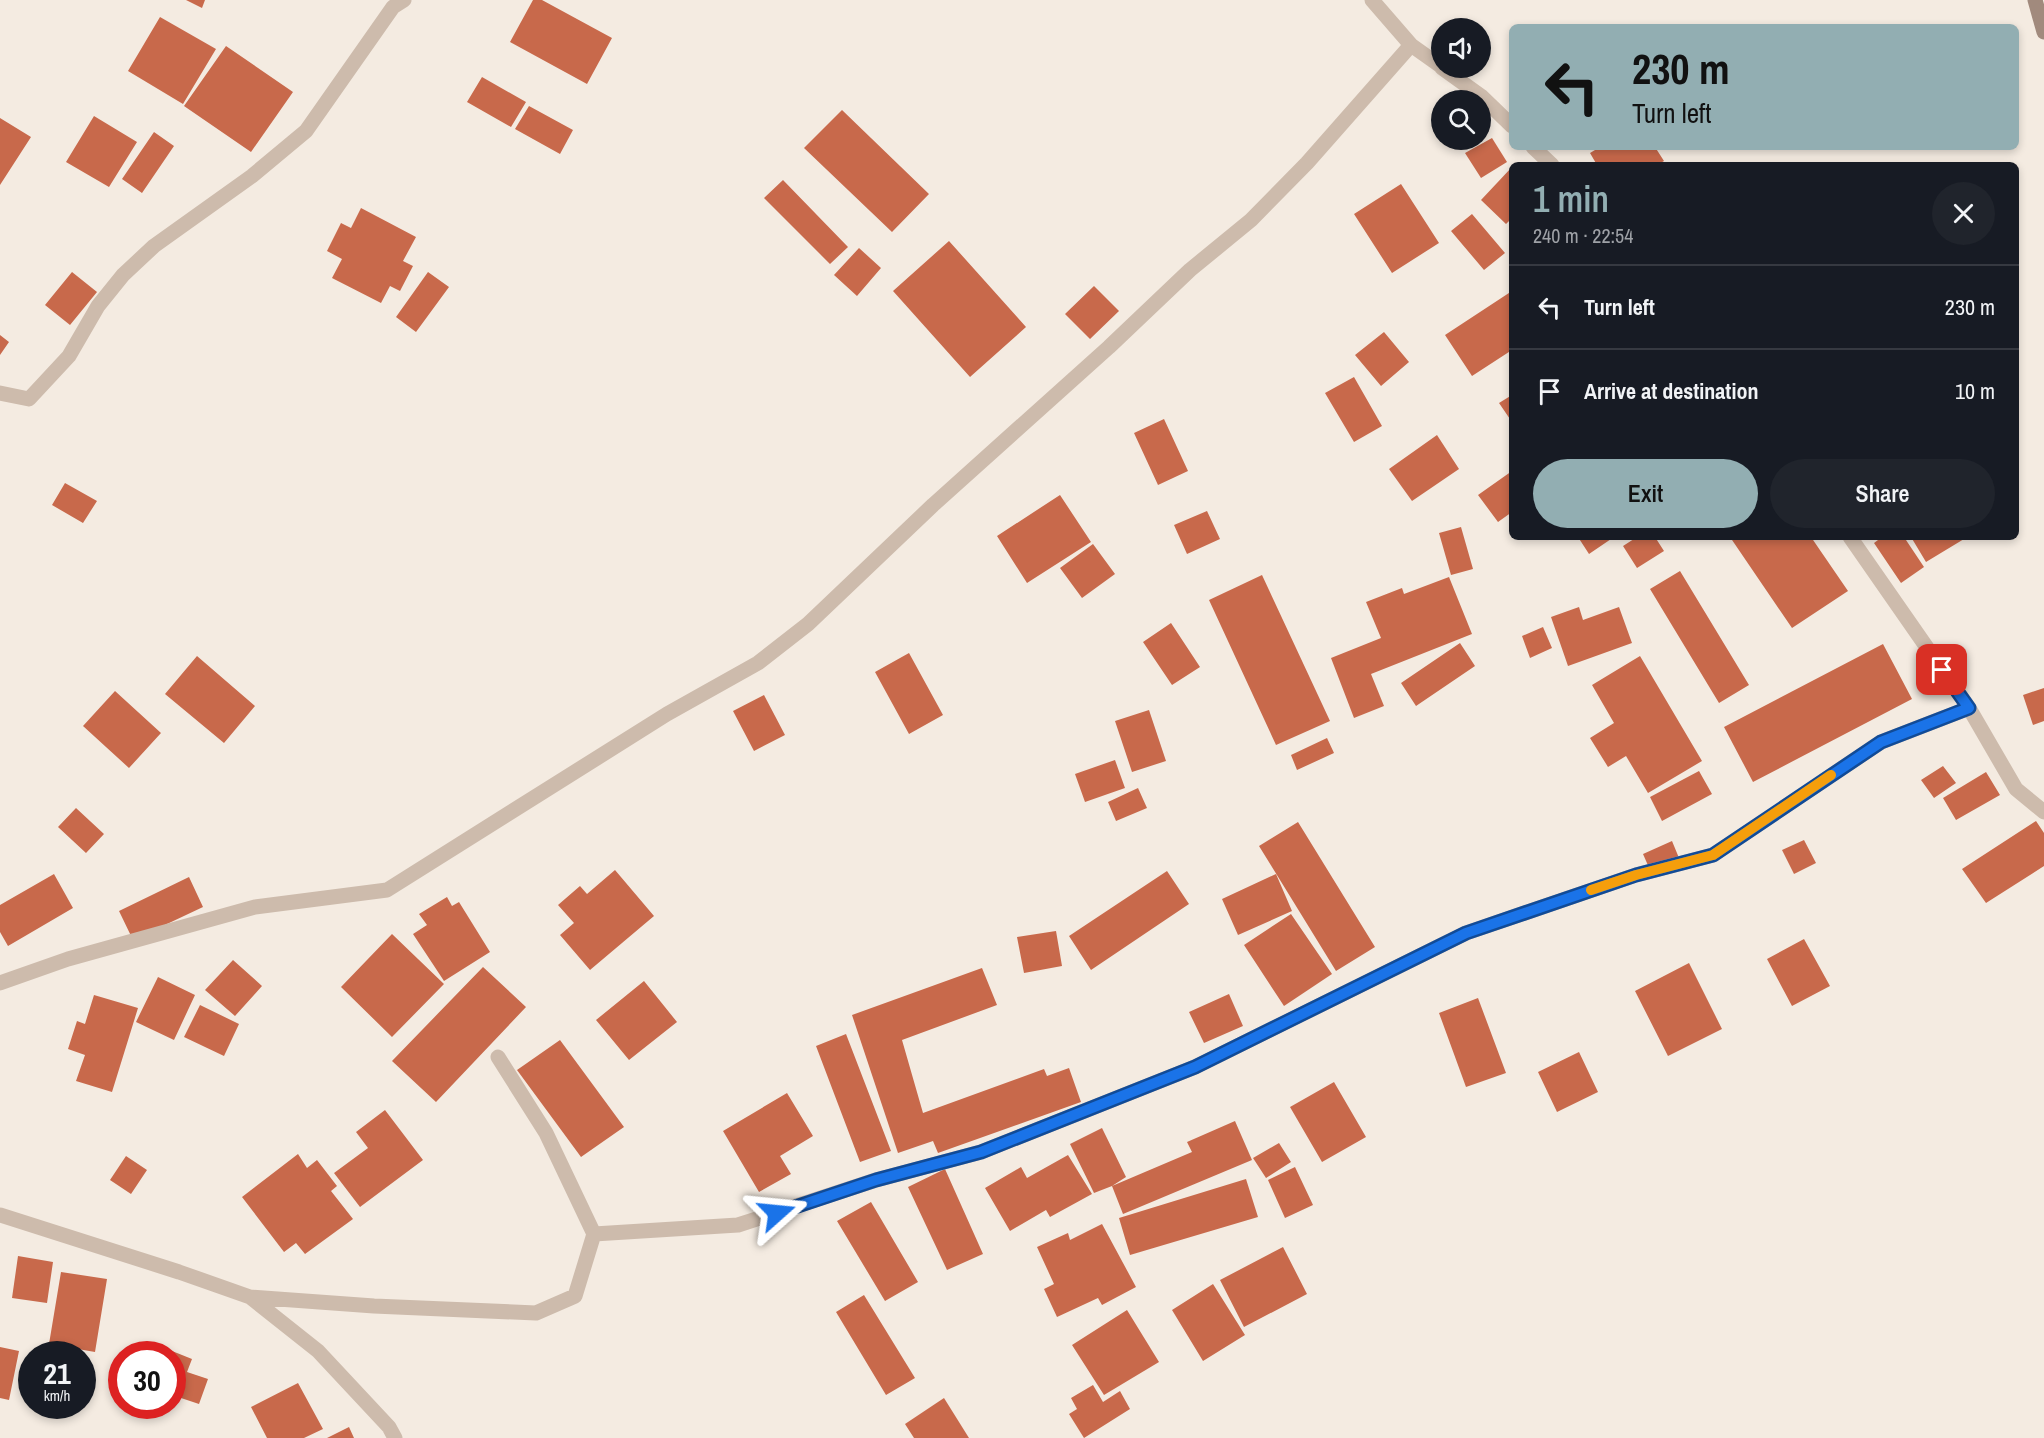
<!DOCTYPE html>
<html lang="en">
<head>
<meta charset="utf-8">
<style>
  body { margin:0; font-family:"Archivo Narrow",sans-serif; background:#20242c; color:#f1f3f6; height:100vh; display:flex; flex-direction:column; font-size:22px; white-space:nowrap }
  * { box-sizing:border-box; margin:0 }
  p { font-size:20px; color:#9ea1a6 }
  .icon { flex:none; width:33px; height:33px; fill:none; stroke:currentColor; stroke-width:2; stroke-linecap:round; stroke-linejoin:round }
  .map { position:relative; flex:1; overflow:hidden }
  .drawer { position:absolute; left:1509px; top:162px; width:510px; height:378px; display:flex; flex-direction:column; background:#171b24; border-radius:9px; box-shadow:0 3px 9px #0003 }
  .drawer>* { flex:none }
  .guide { position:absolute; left:1509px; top:24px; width:510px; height:126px; border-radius:9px; box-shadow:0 3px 9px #0003; background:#92aeb2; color:#111; overflow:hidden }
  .tools { position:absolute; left:1431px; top:18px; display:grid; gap:12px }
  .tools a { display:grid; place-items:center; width:60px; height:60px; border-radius:50%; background:#171b24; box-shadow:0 3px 9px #0003; font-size:30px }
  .speed { position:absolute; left:18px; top:1341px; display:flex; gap:12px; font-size:30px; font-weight:700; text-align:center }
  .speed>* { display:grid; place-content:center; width:78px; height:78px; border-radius:50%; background:#171b24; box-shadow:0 3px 9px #0003; line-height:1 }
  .speed small { font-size:15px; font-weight:400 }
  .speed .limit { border:9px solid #d22; background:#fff; color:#111 }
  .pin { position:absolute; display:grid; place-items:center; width:51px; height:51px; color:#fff; margin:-26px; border-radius:12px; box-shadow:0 3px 9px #0006 }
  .me { position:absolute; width:66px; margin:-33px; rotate:72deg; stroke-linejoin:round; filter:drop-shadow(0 0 4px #0008) }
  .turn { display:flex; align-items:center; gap:21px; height:126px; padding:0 24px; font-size:27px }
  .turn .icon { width:78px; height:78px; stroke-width:2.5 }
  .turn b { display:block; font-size:42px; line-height:51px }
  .round { display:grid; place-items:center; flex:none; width:63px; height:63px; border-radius:32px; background:#20242c }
  .head { display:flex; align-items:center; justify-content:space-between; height:102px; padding:0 24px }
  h1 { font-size:36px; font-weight:600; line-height:45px; color:#92aeb2 }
  .cta { display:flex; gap:12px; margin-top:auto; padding:12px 24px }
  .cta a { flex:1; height:69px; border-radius:36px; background:#92aeb2; color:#111; font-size:24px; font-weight:600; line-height:69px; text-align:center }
  .cta a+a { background:#20242c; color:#f1f3f6 }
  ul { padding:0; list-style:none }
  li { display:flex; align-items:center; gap:18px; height:84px; padding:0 24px; border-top:2px solid #363941 }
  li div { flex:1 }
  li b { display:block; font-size:22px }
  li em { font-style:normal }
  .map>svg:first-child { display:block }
  .building { fill:#c8694b }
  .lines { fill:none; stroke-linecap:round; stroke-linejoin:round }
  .street { stroke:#cdbbac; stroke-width:15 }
  .secondary { stroke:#a18a7d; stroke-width:15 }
  .route-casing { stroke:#114b97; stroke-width:15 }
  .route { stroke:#1a73e8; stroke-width:10 }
  .slow { stroke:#f59e0b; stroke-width:10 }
</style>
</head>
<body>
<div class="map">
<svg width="2044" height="1438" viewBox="0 0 2044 1438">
  <rect width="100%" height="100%" fill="#f4ebe1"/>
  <path class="building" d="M 186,0 L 205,0 L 202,8 Z
    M 533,0 L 542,0 L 612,38 L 587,84 L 510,42 Z
    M 160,17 L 216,49 L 183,104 L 128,71 Z
    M 226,46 L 293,92 L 251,152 L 184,106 Z
    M 482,77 L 526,102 L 511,127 L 467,102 Z
    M 529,106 L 573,130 L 560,154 L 515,129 Z
    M 842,110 L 929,194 L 892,232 L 804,148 Z
    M 94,116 L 137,142 L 109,187 L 66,162 Z
    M 0,118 L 31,137 L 0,185 Z
    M 154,132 L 174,146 L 142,193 L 122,179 Z
    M 1492,138 L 1507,162 L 1481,178 L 1465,153 Z
    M 1600,147 L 1655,147 L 1664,161 L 1657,165 L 1597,165 L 1590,153 Z
    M 1512,167 L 1512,218 L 1506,224 L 1481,200 Z
    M 783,180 L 848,247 L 830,264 L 764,198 Z
    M 1401,184 L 1439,243 L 1392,273 L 1354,214 Z
    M 361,208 L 416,237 L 403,261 L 413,266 L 400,291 L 390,286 L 381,303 L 332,278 L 342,259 L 327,251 L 341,223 L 351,228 Z
    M 1472,214 L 1505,253 L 1484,270 L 1451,231 Z
    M 949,241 L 1026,327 L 970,377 L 893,291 Z
    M 859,248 L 881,268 L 857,296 L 834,275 Z
    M 72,272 L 97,292 L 70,325 L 45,305 Z
    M 428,272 L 449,287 L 416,332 L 396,317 Z
    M 1094,286 L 1119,311 L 1090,339 L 1065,314 Z
    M 1512,291 L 1512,350 L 1472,376 L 1445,335 Z
    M 1384,332 L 1409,362 L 1381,386 L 1355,355 Z
    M 0,335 L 9,342 L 0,355 Z
    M 1354,377 L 1382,426 L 1354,442 L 1325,393 Z
    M 1512,395 L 1512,422 L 1499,403 Z
    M 1164,419 L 1188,471 L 1158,485 L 1134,433 Z
    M 1437,435 L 1459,469 L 1412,501 L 1389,469 Z
    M 1512,471 L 1512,512 L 1498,522 L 1478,495 Z
    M 65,483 L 97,501 L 83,523 L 52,505 Z
    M 1060,495 L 1091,542 L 1027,583 L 997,536 Z
    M 1207,511 L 1220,539 L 1187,554 L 1174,525 Z
    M 1461,527 L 1473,569 L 1451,575 L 1439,533 Z
    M 1578,537 L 1614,537 L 1589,554 Z
    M 1637,537 L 1655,537 L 1664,551 L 1637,568 L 1623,546 Z
    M 1730,537 L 1811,537 L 1848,591 L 1792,628 Z
    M 1882,537 L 1904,537 L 1924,567 L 1901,583 L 1874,543 Z
    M 1911,537 L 1963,537 L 1964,539 L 1926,562 Z
    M 1093,544 L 1115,574 L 1082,598 L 1060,568 Z
    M 1680,571 L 1749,685 L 1719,703 L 1650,589 Z
    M 1262,575 L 1330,721 L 1276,745 L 1209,600 Z
    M 1449,577 L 1472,634 L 1371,674 L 1384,706 L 1354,718 L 1331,658 L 1381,638 L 1366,602 L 1402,588 L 1404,594 Z
    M 1579,607 L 1583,620 L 1619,607 L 1632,643 L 1568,666 L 1551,617 Z
    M 1171,623 L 1200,667 L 1172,685 L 1143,642 Z
    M 1543,627 L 1552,648 L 1530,658 L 1522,636 Z
    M 1460,643 L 1475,666 L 1416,706 L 1401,683 Z
    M 1883,644 L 1912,699 L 1753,782 L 1724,727 Z
    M 909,653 L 943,715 L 909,734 L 875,672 Z
    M 197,656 L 255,706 L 224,743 L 165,694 Z
    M 1640,656 L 1702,761 L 1648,793 L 1626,756 L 1608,767 L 1590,738 L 1614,723 L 1592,685 Z
    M 2044,688 L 2044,721 L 2033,725 L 2023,695 Z
    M 115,691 L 161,733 L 129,768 L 83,726 Z
    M 764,695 L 785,735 L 754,751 L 733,711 Z
    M 1149,710 L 1166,761 L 1132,772 L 1115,721 Z
    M 1327,738 L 1334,753 L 1297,770 L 1291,755 Z
    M 1115,760 L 1125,788 L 1085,802 L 1075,774 Z
    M 1943,766 L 1956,783 L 1934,798 L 1921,780 Z
    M 1699,771 L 1712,794 L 1662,821 L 1650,797 Z
    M 1986,772 L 2000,795 L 1956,820 L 1943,798 Z
    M 1138,788 L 1147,808 L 1116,821 L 1108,802 Z
    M 76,808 L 104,834 L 86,853 L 58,827 Z
    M 2036,821 L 2044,833 L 2044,866 L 1986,903 L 1962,869 Z
    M 1298,822 L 1375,947 L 1336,971 L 1259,846 Z
    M 1804,840 L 1816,863 L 1794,874 L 1782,850 Z
    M 1672,841 L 1679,858 L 1650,870 L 1643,854 Z
    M 615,870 L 654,916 L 590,970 L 560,935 L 574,923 L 558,905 L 580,886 L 587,894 Z
    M 1167,871 L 1189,904 L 1091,970 L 1069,936 Z
    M 54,874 L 73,908 L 8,946 L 0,932 L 0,905 Z
    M 1276,874 L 1292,911 L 1238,935 L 1222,899 Z
    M 189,877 L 203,907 L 133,940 L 119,911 Z
    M 447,897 L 452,906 L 459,902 L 490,952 L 444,981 L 413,934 L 427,925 L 419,914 Z
    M 1291,914 L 1332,974 L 1284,1006 L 1244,945 Z
    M 1056,931 L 1062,966 L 1024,973 L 1017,937 Z
    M 392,934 L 444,984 L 392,1037 L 341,987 Z
    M 1804,939 L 1830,986 L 1792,1006 L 1767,959 Z
    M 233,960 L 262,986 L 235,1016 L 205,990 Z
    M 1689,963 L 1722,1029 L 1668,1056 L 1635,991 Z
    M 483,967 L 526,1007 L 436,1102 L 392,1061 Z
    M 982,968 L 997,1005 L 902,1040 L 923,1113 L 1044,1069 L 1047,1076 L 1069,1068 L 1081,1102 L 938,1153 L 933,1141 L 898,1153 L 852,1015 Z
    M 158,977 L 195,995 L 174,1040 L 136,1022 Z
    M 644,981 L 677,1022 L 629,1060 L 596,1020 Z
    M 1229,994 L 1243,1026 L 1204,1043 L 1189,1012 Z
    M 94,995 L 138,1008 L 112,1092 L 76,1081 L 85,1055 L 68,1049 L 77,1021 L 85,1024 Z
    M 1478,998 L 1506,1073 L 1466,1087 L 1439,1013 Z
    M 200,1005 L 239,1024 L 224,1056 L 184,1037 Z
    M 846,1034 L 891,1151 L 860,1162 L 816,1046 Z
    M 560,1040 L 624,1127 L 581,1157 L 517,1070 Z
    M 1579,1052 L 1598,1092 L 1557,1112 L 1538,1072 Z
    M 1334,1082 L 1366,1137 L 1322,1162 L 1290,1107 Z
    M 787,1093 L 813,1136 L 780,1156 L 791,1174 L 759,1192 L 723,1131 Z
    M 385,1110 L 423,1160 L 360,1207 L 334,1173 L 368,1148 L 356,1132 Z
    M 1235,1121 L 1252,1160 L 1123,1214 L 1112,1186 L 1192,1152 L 1187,1142 Z
    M 1102,1128 L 1126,1177 L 1112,1186 L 1094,1193 L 1070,1144 Z
    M 1279,1143 L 1291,1162 L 1266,1178 L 1253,1158 Z
    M 298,1154 L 307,1168 L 317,1160 L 337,1186 L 331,1191 L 353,1219 L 305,1254 L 296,1243 L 284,1252 L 242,1197 Z
    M 1068,1155 L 1092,1194 L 1050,1217 L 1046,1210 L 1010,1231 L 985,1188 L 1021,1167 L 1027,1178 Z
    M 126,1156 L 147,1170 L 131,1194 L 110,1180 Z
    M 1295,1167 L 1313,1205 L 1285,1218 L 1268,1180 Z
    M 945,1169 L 983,1254 L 947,1270 L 908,1187 Z
    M 1246,1179 L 1258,1217 L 1130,1255 L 1119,1218 Z
    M 871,1202 L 918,1282 L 885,1301 L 837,1221 Z
    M 1102,1224 L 1136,1287 L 1102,1305 L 1098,1298 L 1057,1317 L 1044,1289 L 1054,1284 L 1037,1247 L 1068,1233 L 1070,1240 Z
    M 1283,1247 L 1307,1294 L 1244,1327 L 1220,1280 Z
    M 18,1256 L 53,1262 L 47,1303 L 12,1298 Z
    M 61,1272 L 107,1279 L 95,1352 L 49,1344 Z
    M 1213,1284 L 1245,1335 L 1203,1361 L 1172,1310 Z
    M 864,1295 L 915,1378 L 886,1395 L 836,1312 Z
    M 1127,1310 L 1159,1362 L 1104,1395 L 1072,1345 Z
    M 129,1346 L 152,1354 L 127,1354 Z
    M 0,1347 L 19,1351 L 9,1400 L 0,1398 Z
    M 162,1347 L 192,1359 L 187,1372 L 208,1379 L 199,1404 L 172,1395 L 172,1354 L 159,1354 Z
    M 298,1383 L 323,1429 L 304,1438 L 267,1438 L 251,1407 Z
    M 1093,1385 L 1103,1402 L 1120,1391 L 1130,1409 L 1084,1438 L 1069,1414 L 1077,1409 L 1071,1398 Z
    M 944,1398 L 969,1438 L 914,1438 L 905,1424 Z
    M 349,1427 L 354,1438 L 327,1438 Z"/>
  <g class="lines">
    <path class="street" d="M 1372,0 L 1411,45 L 1442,67
      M 1442,68 L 1481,96 L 1512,126
      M 1533,147 L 1552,165
      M 0,393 L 29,399 L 69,356 L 98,306 L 123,275 L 154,246 L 252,176 L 306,131 L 393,7 L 404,0
      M 1850,537 L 1969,708 L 2016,789 L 2044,812
      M 0,983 L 68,959 L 255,907 L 387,890 L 667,714 L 758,663 L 808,624 L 933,505 L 1109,347 L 1190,270 L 1251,220 L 1307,163 L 1411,45
      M 0,1215 L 179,1272 L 250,1297 L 318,1351 L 389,1427 L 395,1438
      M 594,1234 L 738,1225 L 876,1180 L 981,1152 L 1195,1067 L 1466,933 L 1636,875 L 1713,855 L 1881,742 L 1969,708
      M 250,1297 L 374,1306 L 536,1313 L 575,1296 L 594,1234 L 546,1133 L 498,1057"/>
    <path class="secondary" d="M 2035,0 L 2044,32"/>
  </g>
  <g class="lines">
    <defs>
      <path id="route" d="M 777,1213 L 876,1180 L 981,1152 L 1195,1067 L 1466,933 L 1636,875 L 1713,855 L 1881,742 L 1969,708 L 1942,670"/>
    </defs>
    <use href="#route" class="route-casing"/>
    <use href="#route" class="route"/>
    <path class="slow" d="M 1591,890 L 1636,875 L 1713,855 L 1831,775"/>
  </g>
</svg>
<div class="tools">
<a><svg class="icon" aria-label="sound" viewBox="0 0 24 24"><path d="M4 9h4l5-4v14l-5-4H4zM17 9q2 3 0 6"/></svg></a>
<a><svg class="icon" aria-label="search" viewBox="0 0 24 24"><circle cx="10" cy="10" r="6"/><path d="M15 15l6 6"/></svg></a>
</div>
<div class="speed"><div>21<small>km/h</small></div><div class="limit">30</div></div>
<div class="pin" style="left:1942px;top:670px;background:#d93025"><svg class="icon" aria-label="arrive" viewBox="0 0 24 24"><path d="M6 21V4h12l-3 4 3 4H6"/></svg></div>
<svg class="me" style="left:777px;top:1213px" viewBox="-20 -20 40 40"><path d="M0-17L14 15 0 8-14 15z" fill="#1a73e8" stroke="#fff" stroke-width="4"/></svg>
<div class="guide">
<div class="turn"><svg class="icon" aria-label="left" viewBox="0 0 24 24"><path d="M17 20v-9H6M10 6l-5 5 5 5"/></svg><div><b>230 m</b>Turn left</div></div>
</div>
<section class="drawer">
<div class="head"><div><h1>1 min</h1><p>240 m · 22:54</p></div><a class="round"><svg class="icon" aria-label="close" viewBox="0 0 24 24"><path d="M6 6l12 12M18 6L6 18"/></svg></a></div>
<ul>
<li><svg class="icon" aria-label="left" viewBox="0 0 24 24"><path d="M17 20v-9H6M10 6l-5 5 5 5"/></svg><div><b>Turn left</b></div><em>230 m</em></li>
<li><svg class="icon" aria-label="arrive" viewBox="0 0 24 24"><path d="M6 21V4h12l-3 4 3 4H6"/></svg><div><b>Arrive at destination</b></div><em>10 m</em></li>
</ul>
<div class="cta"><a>Exit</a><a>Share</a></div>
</section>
</div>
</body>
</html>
